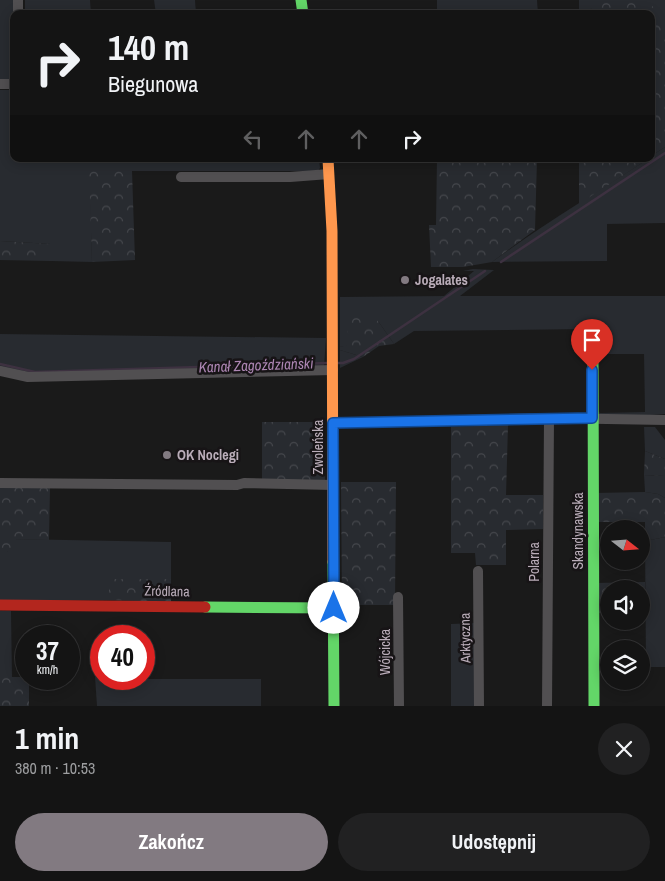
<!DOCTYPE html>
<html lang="pl">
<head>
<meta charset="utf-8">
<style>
  body { margin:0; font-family:"Archivo Narrow",sans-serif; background:#212122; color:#f1f3f6; height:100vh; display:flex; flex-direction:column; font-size:19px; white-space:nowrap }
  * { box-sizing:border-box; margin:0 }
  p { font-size:16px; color:#9d9ea0 }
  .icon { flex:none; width:28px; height:28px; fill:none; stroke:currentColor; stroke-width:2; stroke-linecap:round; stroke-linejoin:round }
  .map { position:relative; height:706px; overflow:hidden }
  .side { display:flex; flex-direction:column; background:#141414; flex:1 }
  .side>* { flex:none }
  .hud { position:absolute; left:10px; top:10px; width:645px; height:152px; border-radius:10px; box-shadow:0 2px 12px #0003,0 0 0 1px #333334; background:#141414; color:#f1f3f6; overflow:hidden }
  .needle { width:32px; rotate:107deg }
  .controls { position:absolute; left:600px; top:520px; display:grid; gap:10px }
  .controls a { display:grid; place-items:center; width:50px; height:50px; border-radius:50%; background:#141414; box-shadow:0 2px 12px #0003,0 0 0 1px #333334; font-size:25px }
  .speed { position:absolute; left:15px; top:625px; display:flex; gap:10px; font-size:25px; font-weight:700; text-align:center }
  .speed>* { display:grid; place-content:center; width:65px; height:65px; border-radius:50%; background:#141414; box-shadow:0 2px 12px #0003,0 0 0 1px #333334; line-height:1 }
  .speed small { font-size:12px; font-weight:400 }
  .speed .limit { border:8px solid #d22; background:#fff; color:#111 }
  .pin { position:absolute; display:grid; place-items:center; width:42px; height:42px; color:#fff; margin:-51px -21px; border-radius:50% 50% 50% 0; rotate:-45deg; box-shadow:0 0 5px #0007 }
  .pin .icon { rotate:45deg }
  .me { position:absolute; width:55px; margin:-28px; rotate:0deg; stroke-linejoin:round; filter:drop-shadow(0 0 4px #0008) }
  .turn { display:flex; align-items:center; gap:18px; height:105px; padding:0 15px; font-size:22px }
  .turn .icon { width:65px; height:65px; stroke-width:2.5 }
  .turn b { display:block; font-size:35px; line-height:42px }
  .lanes { display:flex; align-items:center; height:48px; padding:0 15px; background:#0003; justify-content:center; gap:25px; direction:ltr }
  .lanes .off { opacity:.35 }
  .round { display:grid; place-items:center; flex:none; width:52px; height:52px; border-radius:26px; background:#212122 }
  .overview { display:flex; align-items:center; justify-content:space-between; height:85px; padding:0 15px }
  h1 { font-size:30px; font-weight:800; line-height:38px }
  .primary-button { display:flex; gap:10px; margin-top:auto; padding:10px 15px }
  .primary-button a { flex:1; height:58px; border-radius:30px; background:#827a81; color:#fff; font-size:20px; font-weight:800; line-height:58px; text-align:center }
  .primary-button a+a { background:#212122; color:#f1f3f6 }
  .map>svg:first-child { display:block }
  .green { fill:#282b30 }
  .forest { fill:url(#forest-crowns) }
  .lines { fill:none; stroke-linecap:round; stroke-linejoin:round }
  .stream { stroke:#3d3140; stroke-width:2.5 }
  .street { stroke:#514f51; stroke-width:10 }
  .fast { stroke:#63d668; stroke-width:11 }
  .slow { stroke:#ff974d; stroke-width:11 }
  .jam { stroke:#b3261e; stroke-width:11 }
  .route-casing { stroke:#114b97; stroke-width:12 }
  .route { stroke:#1a73e8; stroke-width:9 }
  .poi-dot { fill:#827a81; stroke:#171416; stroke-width:2 }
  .labels { text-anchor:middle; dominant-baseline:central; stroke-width:5; stroke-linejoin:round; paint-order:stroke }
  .poi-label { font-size:14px; font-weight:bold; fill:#baadb9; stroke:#171416; text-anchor:start }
  .street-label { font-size:14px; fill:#baadb9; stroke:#171416 }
  .water-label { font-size:15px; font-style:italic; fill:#ad86b3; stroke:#171416 }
</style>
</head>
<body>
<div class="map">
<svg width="665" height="706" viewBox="0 0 665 706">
  <defs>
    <pattern id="forest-crowns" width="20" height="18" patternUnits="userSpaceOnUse" patternTransform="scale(1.25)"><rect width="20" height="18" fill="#282b30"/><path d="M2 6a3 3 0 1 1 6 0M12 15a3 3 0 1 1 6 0" fill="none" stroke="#45474c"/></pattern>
  </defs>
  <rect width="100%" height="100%" fill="#1a1a1a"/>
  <path class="green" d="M 0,0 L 14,0 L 14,80 L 0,80 Z
    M 25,0 L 90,0 L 91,14 L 25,14 Z
    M 154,0 L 195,0 L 196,14 L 156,14 Z
    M 437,0 L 537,0 L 538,14 L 437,14 Z
    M 579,0 L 592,0 L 593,8 L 579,13 Z
    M 646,0 L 665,0 L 665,32 L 651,14 Z
    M 0,90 L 14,90 L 14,159 L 319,159 L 320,168 L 318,171 L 90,171 L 92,262 L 51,261 L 50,244 L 0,241 Z
    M 665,147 L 665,223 L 607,224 L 607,261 L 492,262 C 542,225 596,193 648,159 L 651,159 L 651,156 Z
    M 473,269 L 494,270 L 460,296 L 665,296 L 665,414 L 622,417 L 597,415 L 598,411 L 600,413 L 645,412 L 644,354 L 588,354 L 587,329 L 414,331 L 394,344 L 378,321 L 351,345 L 340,347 L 340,297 L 444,296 L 474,271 L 463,271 Z
    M 0,334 L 326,338 L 324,367 L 30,373 L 0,367 Z
    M 340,350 L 363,357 L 340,368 Z
    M 644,427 L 655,427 L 665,440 L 665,459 L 645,451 Z
    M 644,475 L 665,476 L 665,498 L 658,494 L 645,492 Z
    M 665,537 L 665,667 L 646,667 L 645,541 Z
    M 15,539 L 171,542 L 171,579 L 114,579 L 109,600 L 0,601 L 0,552 L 7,552 Z
    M 0,611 L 11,611 L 12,677 L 0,677 Z
    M 476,623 L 476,706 L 451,706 L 451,624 Z
    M 95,677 L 101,677 L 101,679 L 261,679 L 261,706 L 97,706 Z"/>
  <path class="forest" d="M 592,0 L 648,0 L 665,24 L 665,147 L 651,156 L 651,14 L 579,14 L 592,8 Z
    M 437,159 L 537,159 L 535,230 L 492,262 L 463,267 L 431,267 L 429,225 L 436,225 Z
    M 579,159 L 648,159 L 579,204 Z
    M 89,171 L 132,171 L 135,260 L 92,262 Z
    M 0,241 L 51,244 L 51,261 L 0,260 Z
    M 358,313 L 378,321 L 394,344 L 379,346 L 363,357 L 340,350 L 340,347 L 351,344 L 345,322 Z
    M 262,422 L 324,422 L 325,481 L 262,480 Z
    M 508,425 L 506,495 L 543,495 L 543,529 L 506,530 L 506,565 L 476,565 L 475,553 L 451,553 L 451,427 Z
    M 645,451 L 665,459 L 665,476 L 644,475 Z
    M 341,482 L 396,482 L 395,605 L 342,605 Z
    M 0,487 L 50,488 L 49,540 L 16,539 L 13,548 L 7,552 L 0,552 Z
    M 645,492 L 658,494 L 665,498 L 665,537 L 645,541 L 645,522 L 597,522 L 596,493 Z
    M 114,579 L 171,579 L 171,602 L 109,600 L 109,588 Z
    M 645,582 L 646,613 L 641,613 L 641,589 L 609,589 L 609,613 L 597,613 L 596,583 Z
    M 0,677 L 26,677 L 26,679 L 29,679 L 29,706 L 0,706 Z"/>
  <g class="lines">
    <path class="stream" d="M 501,262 L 665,153
      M 338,363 L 343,363 L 354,359 L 485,271
      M 0,364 L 35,372 L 327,363"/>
    <path class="street" d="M 18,0 L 18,14
      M 0,84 L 14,84
      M 181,177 L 290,177 L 329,174
      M 0,371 L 28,377 L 333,370
      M 333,423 L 549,418 L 665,420
      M 0,483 L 237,485 L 244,483 L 333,485
      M 478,571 L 479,706
      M 398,597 L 399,706
      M 547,706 L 549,418"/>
    <path class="fast" d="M 301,0 L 303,14
      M 593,356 L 594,706
      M 333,562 L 334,706
      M 205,607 L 334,608"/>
    <path class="slow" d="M 328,159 L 332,231 L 333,562"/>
    <path class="jam" d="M 0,605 L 205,607"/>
  </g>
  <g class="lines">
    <defs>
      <path id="route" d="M 334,608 L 333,423 L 592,418 L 592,370"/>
    </defs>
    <use href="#route" class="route-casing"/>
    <use href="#route" class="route"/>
  </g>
  <g class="poi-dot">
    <circle cx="405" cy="280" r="5"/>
    <circle cx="167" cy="455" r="5"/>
  </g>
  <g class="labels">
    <g class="poi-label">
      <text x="415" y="280">Jogalates</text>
      <text x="177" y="455">OK Noclegi</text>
    </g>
    <g class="street-label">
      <text transform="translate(318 447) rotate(-90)">Zwoleńska</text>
      <text transform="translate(578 531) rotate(-90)">Skandynawska</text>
      <text transform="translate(534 562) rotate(-90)">Polarna</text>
      <text transform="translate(167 591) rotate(1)">Źródlana</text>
      <text transform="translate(465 638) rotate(-91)">Arktyczna</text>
      <text transform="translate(385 652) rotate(-90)">Wójcicka</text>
    </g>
    <g class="water-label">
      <text transform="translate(256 365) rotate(-2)">Kanał Zagoździański</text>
    </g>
  </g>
</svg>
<div class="controls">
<a><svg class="needle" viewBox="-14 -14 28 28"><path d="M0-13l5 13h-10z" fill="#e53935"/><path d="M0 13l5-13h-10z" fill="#9d9ea0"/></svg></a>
<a><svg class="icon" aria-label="sound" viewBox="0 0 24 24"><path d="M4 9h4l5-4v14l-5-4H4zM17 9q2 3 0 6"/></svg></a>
<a><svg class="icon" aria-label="layers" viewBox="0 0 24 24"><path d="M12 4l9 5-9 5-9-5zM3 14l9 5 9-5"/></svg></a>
</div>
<div class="speed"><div>37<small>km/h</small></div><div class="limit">40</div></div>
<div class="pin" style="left:592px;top:370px;background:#d93025"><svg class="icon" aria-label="arrive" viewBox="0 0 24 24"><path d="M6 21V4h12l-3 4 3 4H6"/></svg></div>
<svg class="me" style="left:334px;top:608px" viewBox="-20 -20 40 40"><circle r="19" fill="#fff"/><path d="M0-13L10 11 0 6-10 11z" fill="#1a73e8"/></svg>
<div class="hud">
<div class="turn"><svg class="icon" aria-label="right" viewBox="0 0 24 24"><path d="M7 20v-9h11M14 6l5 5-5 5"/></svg><div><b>140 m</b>Biegunowa</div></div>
<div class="lanes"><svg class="icon off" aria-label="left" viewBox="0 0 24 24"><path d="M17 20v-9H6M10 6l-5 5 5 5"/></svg><svg class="icon off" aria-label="ahead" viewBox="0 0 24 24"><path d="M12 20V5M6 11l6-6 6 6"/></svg><svg class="icon off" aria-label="ahead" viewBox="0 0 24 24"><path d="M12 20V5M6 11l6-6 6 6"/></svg><svg class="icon" aria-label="right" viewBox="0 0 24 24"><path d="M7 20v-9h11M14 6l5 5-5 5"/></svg></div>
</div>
</div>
<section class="side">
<div class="overview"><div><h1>1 min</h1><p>380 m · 10:53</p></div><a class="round"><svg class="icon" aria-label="close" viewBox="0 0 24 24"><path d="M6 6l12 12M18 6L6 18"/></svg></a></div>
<div class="primary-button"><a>Zakończ</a><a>Udostępnij</a></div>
</section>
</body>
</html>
